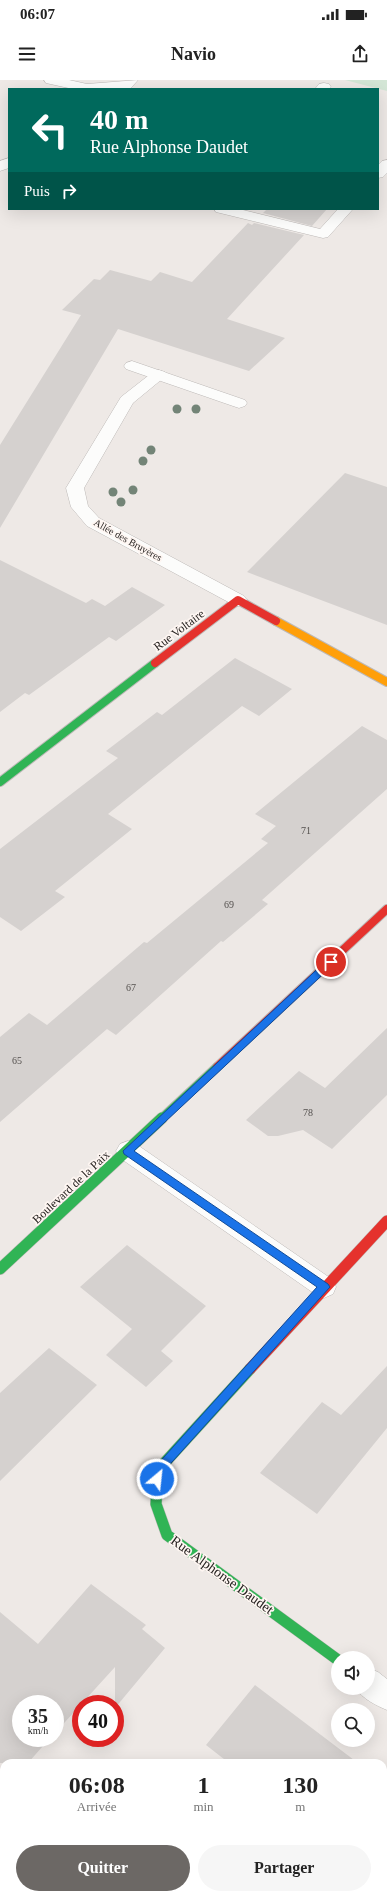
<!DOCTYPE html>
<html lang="fr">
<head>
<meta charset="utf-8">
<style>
  body { margin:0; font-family:Georgia,serif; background:#f6f6f6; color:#222; height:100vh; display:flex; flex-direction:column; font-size:15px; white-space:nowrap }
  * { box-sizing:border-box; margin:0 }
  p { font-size:13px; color:#767676 }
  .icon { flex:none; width:22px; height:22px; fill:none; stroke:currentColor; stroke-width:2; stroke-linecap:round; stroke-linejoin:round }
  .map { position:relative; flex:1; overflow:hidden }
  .sheet { position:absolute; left:0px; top:1679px; width:387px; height:140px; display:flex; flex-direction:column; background:#fff; border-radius:12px 12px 0 0; box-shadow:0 4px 16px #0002 }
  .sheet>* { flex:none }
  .guide { position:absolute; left:8px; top:8px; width:371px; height:122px; border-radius:0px; box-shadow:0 4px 16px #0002; background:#00695c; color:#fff; overflow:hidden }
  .buttons { position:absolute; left:331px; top:1571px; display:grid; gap:8px }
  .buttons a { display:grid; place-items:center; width:44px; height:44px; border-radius:50%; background:#fff; box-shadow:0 4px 16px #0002; font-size:20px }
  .speed { position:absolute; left:12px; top:1615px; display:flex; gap:8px; font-size:20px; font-weight:700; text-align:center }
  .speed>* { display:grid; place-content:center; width:52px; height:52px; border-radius:50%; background:#fff; box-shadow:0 4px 16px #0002; line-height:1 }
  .speed small { font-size:10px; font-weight:400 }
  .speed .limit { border:6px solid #d22; background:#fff; color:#111 }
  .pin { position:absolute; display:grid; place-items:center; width:34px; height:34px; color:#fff; margin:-17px; border:2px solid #fff; border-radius:50%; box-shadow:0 1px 4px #0007 }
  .me { position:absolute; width:44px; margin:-22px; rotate:28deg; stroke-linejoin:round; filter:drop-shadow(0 0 3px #0008) }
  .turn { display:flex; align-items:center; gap:14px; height:84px; padding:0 16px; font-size:18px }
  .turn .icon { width:52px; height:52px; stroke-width:2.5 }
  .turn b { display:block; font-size:28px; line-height:34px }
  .then { display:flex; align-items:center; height:38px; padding:0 16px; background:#0003; gap:8px; font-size:15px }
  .eta { display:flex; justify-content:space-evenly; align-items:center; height:68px; text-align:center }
  .eta b { font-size:24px; font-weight:800; line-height:28px }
  .primary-button { display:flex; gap:8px; margin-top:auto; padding:8px 16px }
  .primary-button a { flex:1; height:46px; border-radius:24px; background:#6c6865; color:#fff; font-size:16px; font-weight:800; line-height:46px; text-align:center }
  .primary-button a+a { background:#f6f6f6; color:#222 }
  .status { display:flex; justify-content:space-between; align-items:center; height:28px; padding:0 20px; background:#fff; direction:ltr }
  .status svg { height:11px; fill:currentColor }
  header { display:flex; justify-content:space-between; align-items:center; height:52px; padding:0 16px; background:#fff; font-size:18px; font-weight:800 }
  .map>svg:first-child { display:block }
  .green { fill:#d4e6d6 }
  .building { fill:#d5d1cf }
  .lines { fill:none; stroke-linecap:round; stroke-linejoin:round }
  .lane-casing { stroke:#bdb9b7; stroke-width:1 }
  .street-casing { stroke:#bdb9b7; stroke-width:1 }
  .fast-far1-casing { stroke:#bdb9b7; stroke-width:10 }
  .fast-casing { stroke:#bdb9b7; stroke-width:12 }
  .slow-casing { stroke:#bdb9b7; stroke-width:10 }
  .jam-far1-casing { stroke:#bdb9b7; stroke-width:10 }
  .jam-casing { stroke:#bdb9b7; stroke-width:12 }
  .lane { fill:#fcfcfb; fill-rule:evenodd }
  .street { fill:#fcfcfb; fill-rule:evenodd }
  .fast-far1 { stroke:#30b455; stroke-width:8 }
  .fast { stroke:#30b455; stroke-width:11 }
  .slow { stroke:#ff9f0a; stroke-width:8 }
  .jam-far1 { stroke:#e5322d; stroke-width:8 }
  .jam { stroke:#e5322d; stroke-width:11 }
  .tree { fill:#738477 }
  .route { fill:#1a73e8; stroke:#114b97 }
  .labels { text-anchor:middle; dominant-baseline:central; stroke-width:3.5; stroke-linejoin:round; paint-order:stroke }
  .far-street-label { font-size:10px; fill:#262220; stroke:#fef6f2 }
  .number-label { font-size:10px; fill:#54504e }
  .street-label { font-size:12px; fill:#262220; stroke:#fef6f2 }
  .near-street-label { font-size:14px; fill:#262220; stroke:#fef6f2 }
</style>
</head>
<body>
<div class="status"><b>06:07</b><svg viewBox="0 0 49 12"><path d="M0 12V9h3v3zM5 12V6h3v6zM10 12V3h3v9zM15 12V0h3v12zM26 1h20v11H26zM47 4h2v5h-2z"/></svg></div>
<header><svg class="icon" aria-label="menu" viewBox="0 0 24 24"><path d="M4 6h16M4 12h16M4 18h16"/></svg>Navio<svg class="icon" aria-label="share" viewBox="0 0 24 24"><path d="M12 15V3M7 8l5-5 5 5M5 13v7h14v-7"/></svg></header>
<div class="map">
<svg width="387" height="1819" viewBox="0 0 387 1819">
  <rect width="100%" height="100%" fill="#eee9e6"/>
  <path class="green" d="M 345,0 L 387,0 L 387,11 Z"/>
  <path class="building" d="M 267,129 L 327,129 L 312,146 L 263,133 Z
    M 248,143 L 252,145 L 254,143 L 304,155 L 227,239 L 285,258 L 249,291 L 118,249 L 0,448 L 0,365 L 81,235 L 62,230 L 94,199 L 100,200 L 110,190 L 151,201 L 160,192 L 192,202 Z
    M 345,393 L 387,407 L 387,545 L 247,492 Z
    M 0,480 L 86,523 L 92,519 L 105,526 L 132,507 L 165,525 L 116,561 L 109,557 L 29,615 L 25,613 L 0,632 Z
    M 235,578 L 292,609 L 259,636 L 242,626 L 108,734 L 132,749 L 55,811 L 65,817 L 21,851 L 0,837 L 0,769 L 118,678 L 106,671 L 157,632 L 162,635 Z
    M 362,646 L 387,660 L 387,709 L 262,820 L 268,824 L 223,862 L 221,861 L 116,955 L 107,949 L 0,1042 L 0,957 L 29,933 L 47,945 L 144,862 L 147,863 L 268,763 L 261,759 L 276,746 L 255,734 Z
    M 387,948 L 387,1015 L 332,1069 L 303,1050 L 278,1056 L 268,1056 L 246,1040 L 299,991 L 325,1008 Z
    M 127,1165 L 206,1226 L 161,1271 L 173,1281 L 146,1307 L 106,1275 L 132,1249 L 80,1207 Z
    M 49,1268 L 97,1305 L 0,1401 L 0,1313 Z
    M 387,1286 L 387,1348 L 317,1434 L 260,1393 L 322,1322 L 341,1335 Z
    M 91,1504 L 146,1545 L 142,1549 L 165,1568 L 115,1628 L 115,1587 L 55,1653 L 55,1624 L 21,1624 L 21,1658 L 50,1658 L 28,1683 L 0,1683 L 0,1532 L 38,1564 Z
    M 255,1605 L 358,1683 L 229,1683 L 206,1665 Z"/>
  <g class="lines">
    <defs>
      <path id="lane" d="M 324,3 L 329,4 L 331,7 L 329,9 L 315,9 L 319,4 Z
        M 387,80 L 387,93 L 383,97 L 378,98 L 378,85 L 382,81 Z
        M 214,129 L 239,129 L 320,149 L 338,129 L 353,129 L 328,157 L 323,158 L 216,132 Z
        M 132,281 L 245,320 L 247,323 L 245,326 L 239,328 L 233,326 L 126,289 L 124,286 L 126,283 Z"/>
      <path id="street" d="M 44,0 L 69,0 L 87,4 L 138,0 L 131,8 L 126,9 L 73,9 L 46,3 Z
        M 9,78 L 9,88 L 0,91 L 0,81 Z
        M 159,290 L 165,292 L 167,295 L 133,323 L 84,408 L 88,426 L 99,438 L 244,516 L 247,520 L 244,524 L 238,526 L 232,524 L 87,446 L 71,427 L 66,408 L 121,317 L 153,292 Z
        M 128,1061 L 136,1064 L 333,1200 L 336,1207 L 333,1214 L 324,1218 L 315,1214 L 120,1078 L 116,1071 L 120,1064 Z
        M 368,1588 L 378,1592 L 387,1599 L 387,1630 C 377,1626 361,1618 356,1608 L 368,1608 Z"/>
      <path id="fast-far1" d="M 0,702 L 155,583
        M 161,1039 L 217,987"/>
      <path id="fast" d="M 0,1189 L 162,1038
        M 250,1289 L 158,1390 L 156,1424 L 167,1455 L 338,1580"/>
      <path id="slow" d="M 276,541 L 387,602"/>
      <path id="jam-far1" d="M 155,583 L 238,520 L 276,541
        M 217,987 L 387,829"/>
      <path id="jam" d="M 250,1289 L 387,1141"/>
    </defs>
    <use href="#lane" class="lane-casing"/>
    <use href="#street" class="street-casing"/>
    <use href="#fast-far1" class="fast-far1-casing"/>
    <use href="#fast" class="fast-casing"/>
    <use href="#slow" class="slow-casing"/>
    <use href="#jam-far1" class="jam-far1-casing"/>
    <use href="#jam" class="jam-casing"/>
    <use href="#lane" class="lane"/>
    <use href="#street" class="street"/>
    <use href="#fast-far1" class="fast-far1"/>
    <use href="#fast" class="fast"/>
    <use href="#slow" class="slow"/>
    <use href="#jam-far1" class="jam-far1"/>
    <use href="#jam" class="jam"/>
  </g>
  <g class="tree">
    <circle cx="177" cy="329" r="4.5"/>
    <circle cx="196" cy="329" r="4.5"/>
    <circle cx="151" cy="370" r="4.5"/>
    <circle cx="143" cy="381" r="4.5"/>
    <circle cx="133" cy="410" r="4.5"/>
    <circle cx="113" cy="412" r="4.5"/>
    <circle cx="121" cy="422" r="4.5"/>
  </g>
  <path class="route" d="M 331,878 L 334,879 L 334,884 L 134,1071 L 328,1204 L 330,1207 L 163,1392 L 161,1403 L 157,1404 L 153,1403 L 151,1399 L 155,1387 L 317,1207 L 124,1074 L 123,1071 L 328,879 Z"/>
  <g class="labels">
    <g class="far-street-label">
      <text transform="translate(128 460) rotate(29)">Allée des Bruyères</text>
    </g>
    <g class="number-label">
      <text x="306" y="750">71</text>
      <text x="229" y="824">69</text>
      <text x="131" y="907">67</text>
      <text x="17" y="980">65</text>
      <text x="308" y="1032">78</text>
    </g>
    <g class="street-label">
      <text transform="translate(179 550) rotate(-37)">Rue Voltaire</text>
      <text transform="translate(71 1107) rotate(-43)">Boulevard de la Paix</text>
    </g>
    <g class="near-street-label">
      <text transform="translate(222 1495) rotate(36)">Rue Alphonse Daudet</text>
    </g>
  </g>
</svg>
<div class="buttons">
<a><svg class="icon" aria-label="sound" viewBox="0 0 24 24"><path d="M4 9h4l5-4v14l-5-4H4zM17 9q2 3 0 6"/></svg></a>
<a><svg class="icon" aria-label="search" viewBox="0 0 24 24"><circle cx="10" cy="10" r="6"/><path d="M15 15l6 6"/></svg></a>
</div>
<div class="speed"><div>35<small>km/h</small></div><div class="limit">40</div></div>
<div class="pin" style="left:331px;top:882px;background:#d93025"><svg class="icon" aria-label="arrive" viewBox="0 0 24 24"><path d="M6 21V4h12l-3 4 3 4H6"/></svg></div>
<svg class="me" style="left:157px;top:1399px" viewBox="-20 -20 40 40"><circle r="17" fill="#1a73e8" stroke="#fff" stroke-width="3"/><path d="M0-11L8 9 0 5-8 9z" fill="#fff"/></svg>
<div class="guide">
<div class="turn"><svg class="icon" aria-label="left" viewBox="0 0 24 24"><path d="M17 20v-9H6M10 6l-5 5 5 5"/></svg><div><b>40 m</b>Rue Alphonse Daudet</div></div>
<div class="then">Puis<svg class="icon" aria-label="right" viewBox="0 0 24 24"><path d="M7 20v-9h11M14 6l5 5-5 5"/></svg></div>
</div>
<section class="sheet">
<div class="eta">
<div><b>06:08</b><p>Arrivée</p></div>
<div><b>1</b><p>min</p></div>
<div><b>130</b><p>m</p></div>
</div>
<div class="primary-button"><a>Quitter</a><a>Partager</a></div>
</section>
</div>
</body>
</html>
